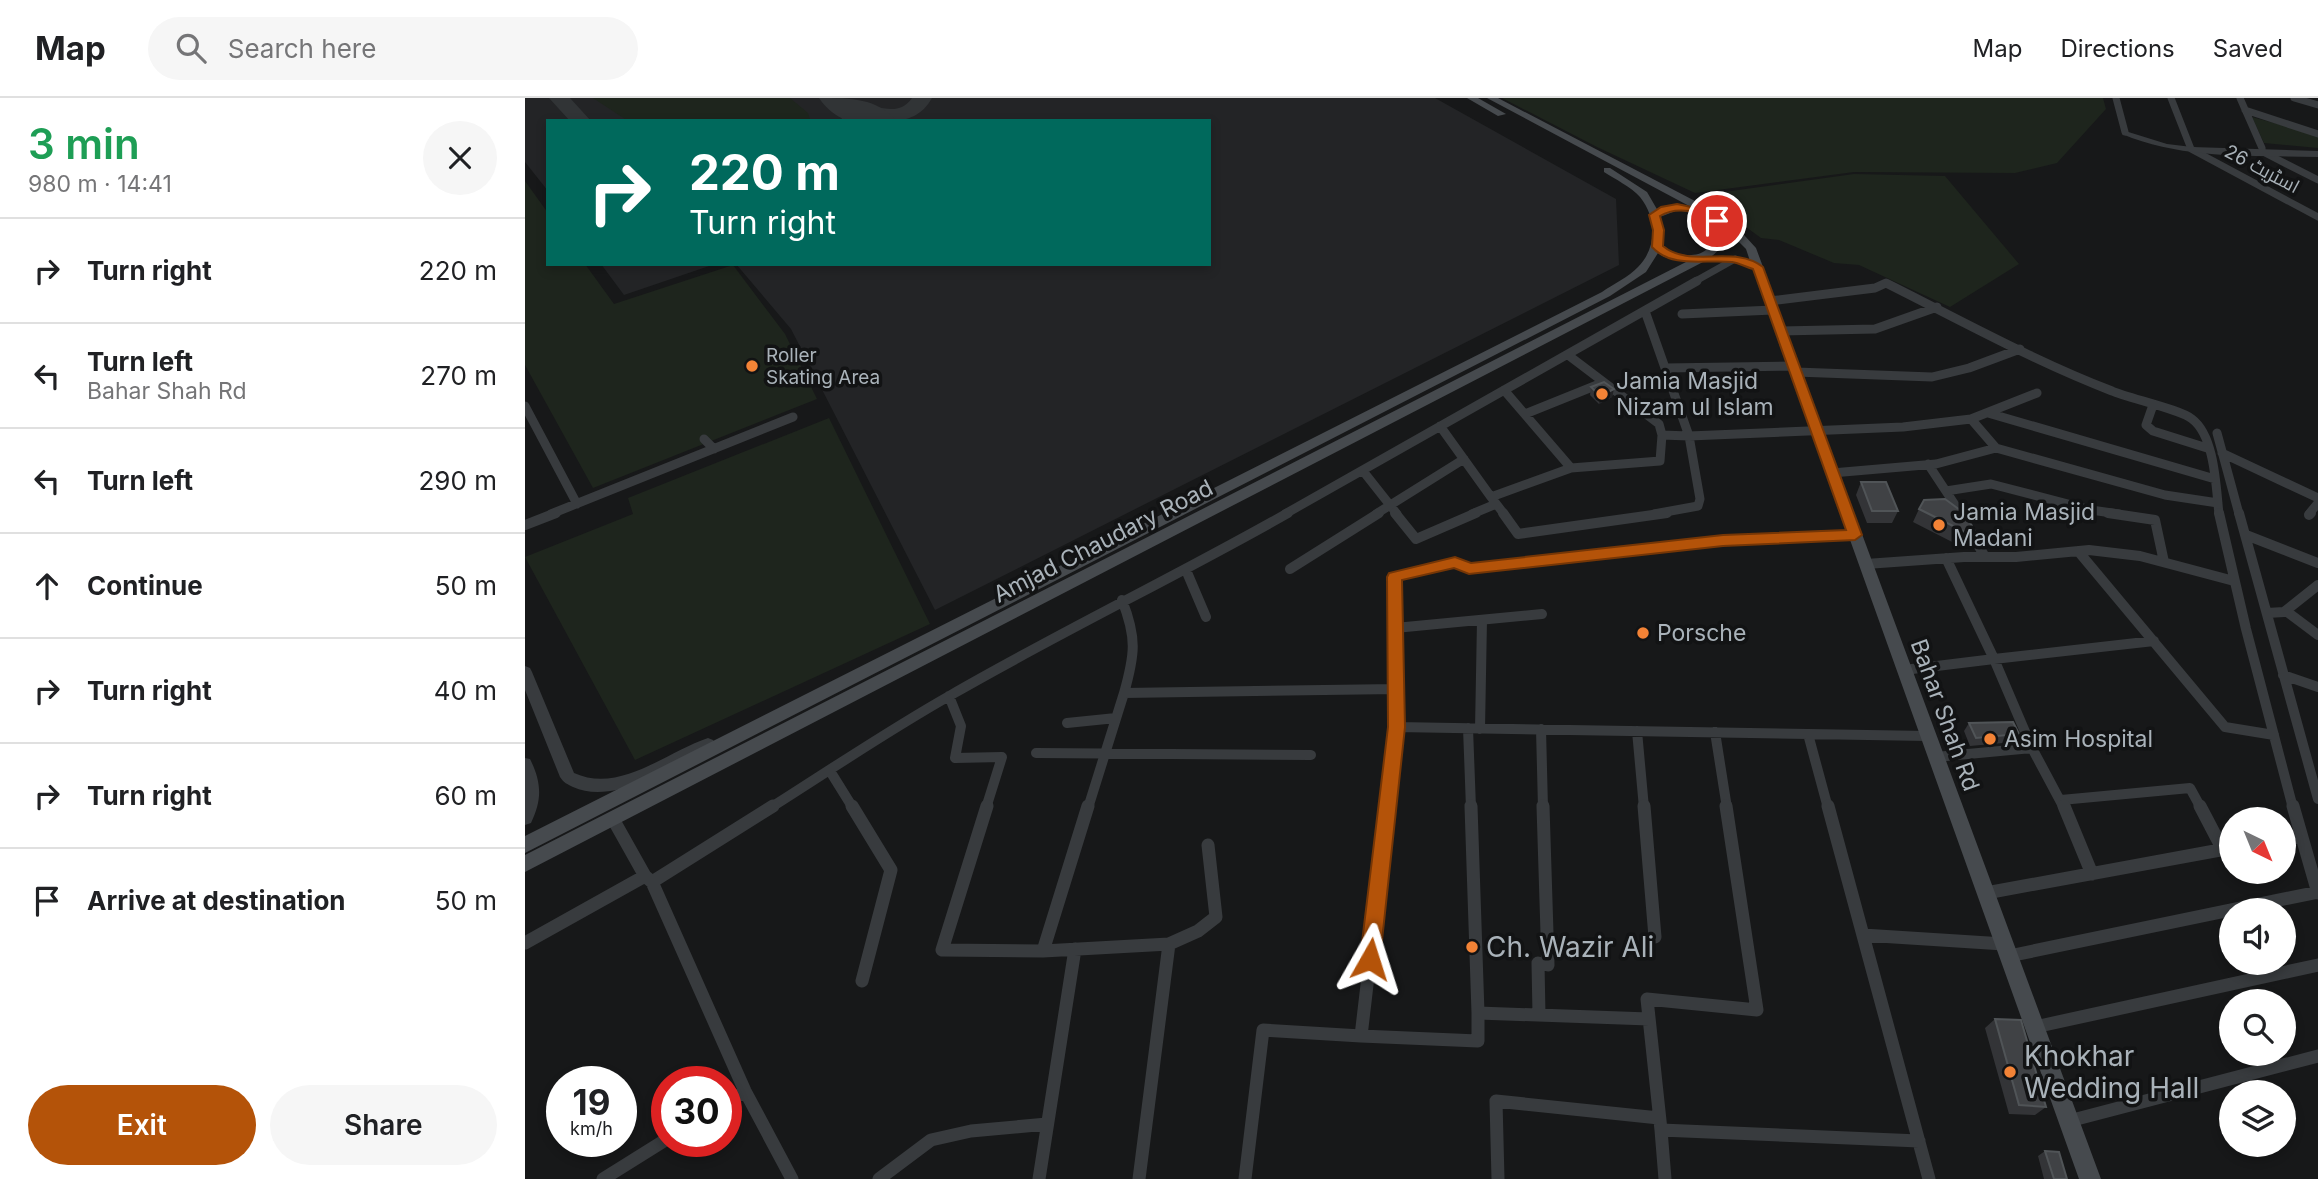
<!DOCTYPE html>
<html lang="en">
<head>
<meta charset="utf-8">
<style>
  body { margin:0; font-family:Inter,Cairo,sans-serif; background:#f6f6f6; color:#202124; height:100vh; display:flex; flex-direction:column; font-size:26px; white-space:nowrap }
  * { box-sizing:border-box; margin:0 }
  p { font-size:23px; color:#757577 }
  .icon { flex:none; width:38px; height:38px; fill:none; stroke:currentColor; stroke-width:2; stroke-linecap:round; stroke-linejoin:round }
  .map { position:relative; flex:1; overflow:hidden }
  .sheet { display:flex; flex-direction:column; background:#fff; width:525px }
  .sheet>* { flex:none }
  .guide { position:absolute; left:21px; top:21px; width:665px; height:147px; border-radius:0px; box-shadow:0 4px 10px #0003; background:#00695c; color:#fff; overflow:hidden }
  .needle { width:46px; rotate:137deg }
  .tools { position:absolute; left:1694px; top:709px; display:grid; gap:14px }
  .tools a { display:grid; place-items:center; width:77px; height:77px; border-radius:50%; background:#fff; box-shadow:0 4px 10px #0003; font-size:35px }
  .speed { position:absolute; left:21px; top:968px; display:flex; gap:14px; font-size:35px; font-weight:700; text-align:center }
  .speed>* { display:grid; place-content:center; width:91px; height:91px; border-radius:50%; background:#fff; box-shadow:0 4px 10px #0003; line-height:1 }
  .speed small { font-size:18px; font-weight:400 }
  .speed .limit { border:10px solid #d22; background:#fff; color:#111 }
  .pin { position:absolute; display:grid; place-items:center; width:60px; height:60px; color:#fff; margin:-30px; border:4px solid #fff; border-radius:50%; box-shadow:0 2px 7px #0007 }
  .me { position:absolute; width:77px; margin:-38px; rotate:6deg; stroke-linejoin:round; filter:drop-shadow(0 0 5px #0008) }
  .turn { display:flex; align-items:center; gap:24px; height:147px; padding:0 28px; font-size:32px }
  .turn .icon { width:91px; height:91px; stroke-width:2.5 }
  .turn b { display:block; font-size:49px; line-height:60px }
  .round { display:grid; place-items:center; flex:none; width:74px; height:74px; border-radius:37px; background:#f6f6f6 }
  .summary { display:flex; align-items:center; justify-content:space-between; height:119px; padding:0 28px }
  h1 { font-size:42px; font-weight:600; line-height:52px; color:#1e9e55 }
  .cta { display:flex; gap:14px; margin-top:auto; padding:14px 28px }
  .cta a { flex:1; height:80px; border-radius:42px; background:#b45309; color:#fff; font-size:28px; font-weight:600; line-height:80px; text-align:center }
  .cta a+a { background:#f6f6f6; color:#202124 }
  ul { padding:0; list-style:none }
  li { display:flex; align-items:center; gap:21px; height:105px; padding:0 28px; border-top:2px solid #e0e0e0 }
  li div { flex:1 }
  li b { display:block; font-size:26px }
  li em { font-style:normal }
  header { display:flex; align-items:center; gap:42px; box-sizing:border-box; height:98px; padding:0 35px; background:#fff; border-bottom:2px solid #e0e0e0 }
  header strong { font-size:33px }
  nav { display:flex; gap:38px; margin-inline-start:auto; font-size:24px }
  .search { width:490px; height:63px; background:#f6f6f6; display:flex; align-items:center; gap:18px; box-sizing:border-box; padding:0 24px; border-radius:38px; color:#757577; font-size:26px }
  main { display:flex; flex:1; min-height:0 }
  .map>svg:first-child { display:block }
  .built { fill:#232426 }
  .green { fill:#1e251d }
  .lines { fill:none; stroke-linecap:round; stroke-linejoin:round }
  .taxiway { fill:#313436; fill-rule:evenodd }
  .runway { fill:#313436; fill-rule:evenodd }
  .minor-far3 { stroke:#383b3e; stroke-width:7 }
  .minor-far2 { stroke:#383b3e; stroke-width:9 }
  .minor-far1 { stroke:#383b3e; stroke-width:10 }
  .minor { stroke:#383b3e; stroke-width:13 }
  .tertiary { fill:#383b3e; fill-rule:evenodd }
  .secondary { fill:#464a4e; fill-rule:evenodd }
  .wall { fill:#333437 }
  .shaded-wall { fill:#222325 }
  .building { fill:#404245; stroke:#505457; stroke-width:2 }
  .route { fill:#b45309; stroke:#753606; stroke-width:2 }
  .poi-dot { fill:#f38336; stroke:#121314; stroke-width:2.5 }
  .labels { text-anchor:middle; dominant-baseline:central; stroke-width:7; stroke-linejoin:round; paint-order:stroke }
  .far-street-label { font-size:19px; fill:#a9b2b9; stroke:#121314 }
  .far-poi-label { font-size:19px; fill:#a9b2b9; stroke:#121314; text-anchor:start }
  .poi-label { font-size:23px; fill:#a9b2b9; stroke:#121314; text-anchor:start }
  .street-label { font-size:23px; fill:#a9b2b9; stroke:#121314 }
  .near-poi-label { font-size:28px; fill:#a9b2b9; stroke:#121314; text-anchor:start }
</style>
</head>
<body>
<header>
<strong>Map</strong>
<div class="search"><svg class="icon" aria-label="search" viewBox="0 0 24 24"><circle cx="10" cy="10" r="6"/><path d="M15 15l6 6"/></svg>Search here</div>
<nav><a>Map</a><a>Directions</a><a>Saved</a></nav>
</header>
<main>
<section class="sheet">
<div class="summary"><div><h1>3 min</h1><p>980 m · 14:41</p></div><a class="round"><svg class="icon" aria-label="close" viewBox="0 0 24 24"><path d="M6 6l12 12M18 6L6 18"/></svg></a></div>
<ul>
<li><svg class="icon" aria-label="right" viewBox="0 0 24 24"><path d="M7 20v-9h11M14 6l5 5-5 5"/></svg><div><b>Turn right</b></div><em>220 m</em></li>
<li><svg class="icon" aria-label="left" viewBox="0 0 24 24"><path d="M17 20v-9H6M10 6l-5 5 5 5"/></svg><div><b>Turn left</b><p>Bahar Shah Rd</p></div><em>270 m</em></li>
<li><svg class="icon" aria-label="left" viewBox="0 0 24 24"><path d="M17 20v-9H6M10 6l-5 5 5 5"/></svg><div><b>Turn left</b></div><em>290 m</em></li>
<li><svg class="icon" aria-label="ahead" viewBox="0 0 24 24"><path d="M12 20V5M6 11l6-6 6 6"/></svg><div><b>Continue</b></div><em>50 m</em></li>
<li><svg class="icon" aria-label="right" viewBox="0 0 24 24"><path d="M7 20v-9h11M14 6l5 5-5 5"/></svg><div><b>Turn right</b></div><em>40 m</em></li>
<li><svg class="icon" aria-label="right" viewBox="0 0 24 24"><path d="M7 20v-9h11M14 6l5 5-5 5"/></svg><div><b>Turn right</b></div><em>60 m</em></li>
<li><svg class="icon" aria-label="arrive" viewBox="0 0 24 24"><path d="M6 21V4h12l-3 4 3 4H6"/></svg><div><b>Arrive at destination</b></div><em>50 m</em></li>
</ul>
<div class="cta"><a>Exit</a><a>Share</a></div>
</section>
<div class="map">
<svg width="1793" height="1081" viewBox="0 0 1793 1081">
  <rect width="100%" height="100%" fill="#171819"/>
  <path class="built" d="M 0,0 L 910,0 L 1091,101 L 1094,167 L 410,512 L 266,231 L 211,166 L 684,166 L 684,23 L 23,23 L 23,93 L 0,64 Z
    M 76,166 L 190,166 L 99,197 Z"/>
  <path class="green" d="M 68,0 L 265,0 L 283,15 L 285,21 L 103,23 Z
    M 977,0 L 1578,0 L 1581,11 L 1532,65 L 1490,75 L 1329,74 L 1170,95 L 1072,49 Z
    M 1727,19 L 1793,37 L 1793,50 L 1739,45 Z
    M 1329,76 L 1420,78 L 1494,166 L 1425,209 L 1334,167 L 1309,165 L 1254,142 L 1236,140 L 1177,97 Z
    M 0,83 L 23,115 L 23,166 L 60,166 L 89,206 L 208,167 L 260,236 L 292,301 L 68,390 L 0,267 Z
    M 304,320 L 405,526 L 110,662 L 0,459 L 108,416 L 103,400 Z"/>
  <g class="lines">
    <path class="taxiway" d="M 24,0 L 45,0 L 66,23 L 45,23 Z
      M 387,0 L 407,0 C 392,27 365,25 338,19 L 335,23 L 315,23 L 326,7 C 347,2 371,23 387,0 Z"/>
    <path class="runway" d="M 294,0 C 327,0 351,0 372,23 C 337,23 316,31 294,0 Z"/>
    <path class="minor-far3" d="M 1591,0 L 1600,34
      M 1646,0 L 1666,51 L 1793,119
      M 1715,0 L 1737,50
      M 1769,0 L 1793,7
      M 1720,12 L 1793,36
      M 1738,54 L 1793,82
      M 1169,184 L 1210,161"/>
    <path class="minor-far2" d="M 1245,203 L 1350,190 L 1361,185 C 1435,222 1509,263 1587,293 C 1603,300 1657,312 1667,321 C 1690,338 1691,390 1694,416
      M 1120,213 L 1164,338 L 1378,329 L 1446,321 L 1512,295
      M 1157,216 L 1248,212
      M 1256,233 L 1350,231 L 1412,209
      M 1043,257 L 1134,326 L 1137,337
      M 1140,270 L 1268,268
      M 1271,274 L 1407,279 L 1444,270 L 1495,251
      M 979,292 L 1046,370
      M 1628,307 L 1621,327 L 1628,333 L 1682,350
      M 0,308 L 52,406
      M 1463,315 L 1690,381
      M 1000,316 L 1077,285
      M 1446,321 L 1471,350 L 1640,397 L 1693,405
      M 915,328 L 966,399
      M 1692,335 L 1714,416
      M 179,341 L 189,351
      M 1697,355 L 1793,400
      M 1403,366 L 1436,416
      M 838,373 L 872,416
      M 1307,375 L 1411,366 L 1471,350
      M 1421,393 L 1466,386 L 1566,412 L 1594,416
      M 966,399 L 979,416
      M 966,399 L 1046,370 L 1135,363 L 1137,337 L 1164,338 L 1175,401 L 1173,408 L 1129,416
      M 26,416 L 268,319
      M 760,416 L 1172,183
      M 851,416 L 939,361
      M 947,416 L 971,406
      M 1784,416 L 1793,405"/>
    <path class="minor-far1" d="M 870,415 L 891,441 L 951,415
      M 978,415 L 993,436 L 1142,415
      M 1435,415 L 1460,459
      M 1583,415 L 1630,422 L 1639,464
      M 1694,415 L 1721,531 L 1768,710
      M 1714,415 L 1793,701
      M 1784,417 L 1786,415
      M 0,427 L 31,415
      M 1330,437 L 1198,443 L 944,470 L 930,464 L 869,479 L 872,629 L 1403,638
      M 1721,437 L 1793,465
      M 1553,453 L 1700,629 L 1749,637
      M 1421,460 L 1469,561 L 1629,543
      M 1341,466 L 1439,459 L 1491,459 L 1564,452 L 1615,458 L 1709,483
      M 765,471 L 854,415
      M 661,472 L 681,519
      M 597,502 C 612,540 610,556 599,595 L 871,591
      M 1761,513 L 1793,537
      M 1742,515 L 1759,514 L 1793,487
      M 870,530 L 1017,516
      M 1379,572 L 1469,561 L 1507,650 L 1411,659
      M 1758,577 L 1793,589
      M 424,598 L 436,628 L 430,660 L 477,659 L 461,710
      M 542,625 L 591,620
      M 943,630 L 946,710
      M 955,631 L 957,522
      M 1016,631 L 1018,710
      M 1112,633 L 1119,710
      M 1190,634 L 1202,710
      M 1283,636 L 1303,710
      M 1507,650 L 1539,710
      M 511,655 L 786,657
      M 305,673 L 328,710
      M 1536,702 L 1665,690 L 1676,710
      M 245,710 C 305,672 364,632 426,597 C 537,533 652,478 763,415
      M 563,710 L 599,595
      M 863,710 L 872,629"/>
    <path class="minor" d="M 327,708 L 366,772 L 337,883
      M 462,708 L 417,852 L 518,853 L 563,708
      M 863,708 L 836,938 L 953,943 L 953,915
      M 946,708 L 953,915 L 1124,921
      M 1119,708 L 1130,839
      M 1303,708 L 1404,1081
      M 1539,708 L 1567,776
      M 1675,708 L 1698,752
      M 1768,708 L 1793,795
      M 88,721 L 120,778 L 127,784 L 220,993 L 267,1081
      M 1759,741 L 1776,738
      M 127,784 L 248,708
      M 1461,795 L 1706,750
      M 1338,837 L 1479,846
      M 0,845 L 120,778
      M 644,846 L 673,833 L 691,819 L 683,747
      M 518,853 L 644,846 L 614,1081
      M 1484,858 L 1793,794
      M 1014,917 L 1013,865 L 1023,867 L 1018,708
      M 1510,929 L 1793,867
      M 201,1005 L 220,993
      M 1544,1023 L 1793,958
      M 1136,1032 L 1122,901 L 1232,912 L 1201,708
      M 78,1081 L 142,1041
      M 354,1081 L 406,1042 L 446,1033 L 522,1026
      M 514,1081 L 550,851
      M 720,1081 L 738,932 L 836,938
      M 973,1081 L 971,1003 L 1134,1020
      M 1140,1081 L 1136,1032 L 1394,1043"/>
    <path class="tertiary" d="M 1597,32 L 1642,46 L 1667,49 L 1793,53 L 1793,59 C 1727,57 1659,62 1597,36 Z
      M 0,568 L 5,570 L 7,574 L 49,675 C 95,696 141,654 183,640 L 188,642 L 191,646 L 188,650 C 151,668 89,708 48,689 C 42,686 39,685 35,679 L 0,592 Z
      M 0,660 L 5,661 C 17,685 17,702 6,725 L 0,727 Z"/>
    <path class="secondary" d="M 942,0 L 953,0 L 981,16 L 973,18 Z
      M 962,0 L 973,0 L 1191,114 L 1209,126 L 1231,150 L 1576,1081 L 1554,1081 L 1228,171 L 1209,164 L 1178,164 L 0,774 L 0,757 L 1161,164 L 1139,159 L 1133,155 L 1121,174 L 1085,198 L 0,755 L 0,738 L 1077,194 C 1088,186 1104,179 1113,169 C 1132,150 1132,120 1115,99 C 1106,89 1090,81 1079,74 L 1079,70 L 1085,70 L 1122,94 L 1133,113 L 1152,106 L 1166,109 ZM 1153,112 L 1183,119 C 1201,156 1164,167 1137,148 L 1135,119 ZM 1198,128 L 1221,151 L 1225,163 L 1210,158 L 1187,158 C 1197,150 1201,141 1198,128 Z"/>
  </g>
  <path class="wall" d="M 1066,289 L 1089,291 L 1087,299 L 1074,306 L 1065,297 Z
    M 1336,384 L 1373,413 L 1367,425 L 1342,425 L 1331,397 Z
    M 1394,411 L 1447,428 L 1441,441 L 1433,447 L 1388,424 Z
    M 1444,625 L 1494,636 L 1489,644 L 1445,648 L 1439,633 Z
    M 1470,921 L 1521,1009 L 1510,1017 L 1484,1016 L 1460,930 Z
    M 1520,1053 L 1542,1081 L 1519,1081 L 1513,1058 Z"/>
  <path class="shaded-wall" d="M 1089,291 L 1087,299 L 1074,306 L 1075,298 Z
    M 1447,428 L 1441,441 L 1433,447 L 1440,434 Z"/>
  <path class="building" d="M 1079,284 L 1089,291 L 1075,298 L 1066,289 Z
    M 1336,384 L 1361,384 L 1373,413 L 1347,413 Z
    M 1420,401 L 1439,415 L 1447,428 L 1440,434 L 1394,411 L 1399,402 Z
    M 1488,624 L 1494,636 L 1451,640 L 1444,625 Z
    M 1470,921 L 1496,922 L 1521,1009 L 1494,1007 Z
    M 1520,1053 L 1534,1054 L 1542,1081 L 1529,1081 Z"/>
  <path class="route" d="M 1152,106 L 1190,114 L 1197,123 L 1188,126 C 1177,111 1150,109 1135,118 L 1139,132 L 1138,148 C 1165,171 1209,146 1238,169 L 1337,437 L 1330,442 L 1198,448 L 944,476 L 929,470 L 877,482 L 880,629 L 855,861 L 852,868 L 845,870 L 838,868 L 835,861 L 863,629 L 862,479 L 864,475 L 930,459 L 946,465 L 1198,437 L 1321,432 L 1228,171 C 1221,169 1214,165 1207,164 C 1180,161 1147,171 1127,149 L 1128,132 L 1124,117 L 1136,109 Z"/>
  <g class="poi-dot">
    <circle cx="227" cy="268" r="7"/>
    <circle cx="1077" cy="296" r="7"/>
    <circle cx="1414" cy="427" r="7"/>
    <circle cx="1118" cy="535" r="7"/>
    <circle cx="1465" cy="641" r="7"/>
    <circle cx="947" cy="849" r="7"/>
    <circle cx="1485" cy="974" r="7"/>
  </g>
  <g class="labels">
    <g class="far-street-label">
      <text transform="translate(1737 71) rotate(28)">اسٹریٹ 26</text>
    </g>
    <g class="far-poi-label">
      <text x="241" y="257">Roller<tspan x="241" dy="22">Skating Area</tspan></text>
    </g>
    <g class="poi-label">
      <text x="1091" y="283">Jamia Masjid<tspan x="1091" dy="26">Nizam ul Islam</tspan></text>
      <text x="1428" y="414">Jamia Masjid<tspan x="1428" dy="26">Madani</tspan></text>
      <text x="1132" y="535">Porsche</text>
      <text x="1479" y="641">Asim Hospital</text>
    </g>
    <g class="street-label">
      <text transform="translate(578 443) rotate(-27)">Amjad Chaudary Road</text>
      <text transform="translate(1420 617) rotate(70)">Bahar Shah Rd</text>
    </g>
    <g class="near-poi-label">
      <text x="961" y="849">Ch. Wazir Ali</text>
      <text x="1499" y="958">Khokhar<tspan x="1499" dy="32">Wedding Hall</tspan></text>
    </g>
  </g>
</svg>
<div class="tools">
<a><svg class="needle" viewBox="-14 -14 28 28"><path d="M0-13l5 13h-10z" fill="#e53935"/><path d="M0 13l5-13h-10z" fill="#757577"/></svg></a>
<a><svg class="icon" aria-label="sound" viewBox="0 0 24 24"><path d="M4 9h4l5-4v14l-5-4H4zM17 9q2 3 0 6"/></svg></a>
<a><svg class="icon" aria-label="search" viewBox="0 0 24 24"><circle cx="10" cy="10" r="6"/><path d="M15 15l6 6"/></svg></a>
<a><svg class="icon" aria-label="layers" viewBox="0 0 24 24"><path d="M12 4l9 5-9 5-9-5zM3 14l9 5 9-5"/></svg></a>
</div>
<div class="speed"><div>19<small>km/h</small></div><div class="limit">30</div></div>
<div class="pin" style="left:1192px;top:123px;background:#d93025"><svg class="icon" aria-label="arrive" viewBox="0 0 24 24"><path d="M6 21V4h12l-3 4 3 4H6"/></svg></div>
<svg class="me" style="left:845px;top:861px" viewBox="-20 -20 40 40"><path d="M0-17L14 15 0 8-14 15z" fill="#b45309" stroke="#fff" stroke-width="4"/></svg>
<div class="guide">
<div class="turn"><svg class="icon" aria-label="right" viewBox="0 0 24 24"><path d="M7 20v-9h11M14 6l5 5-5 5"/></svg><div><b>220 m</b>Turn right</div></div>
</div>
</div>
</main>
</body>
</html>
